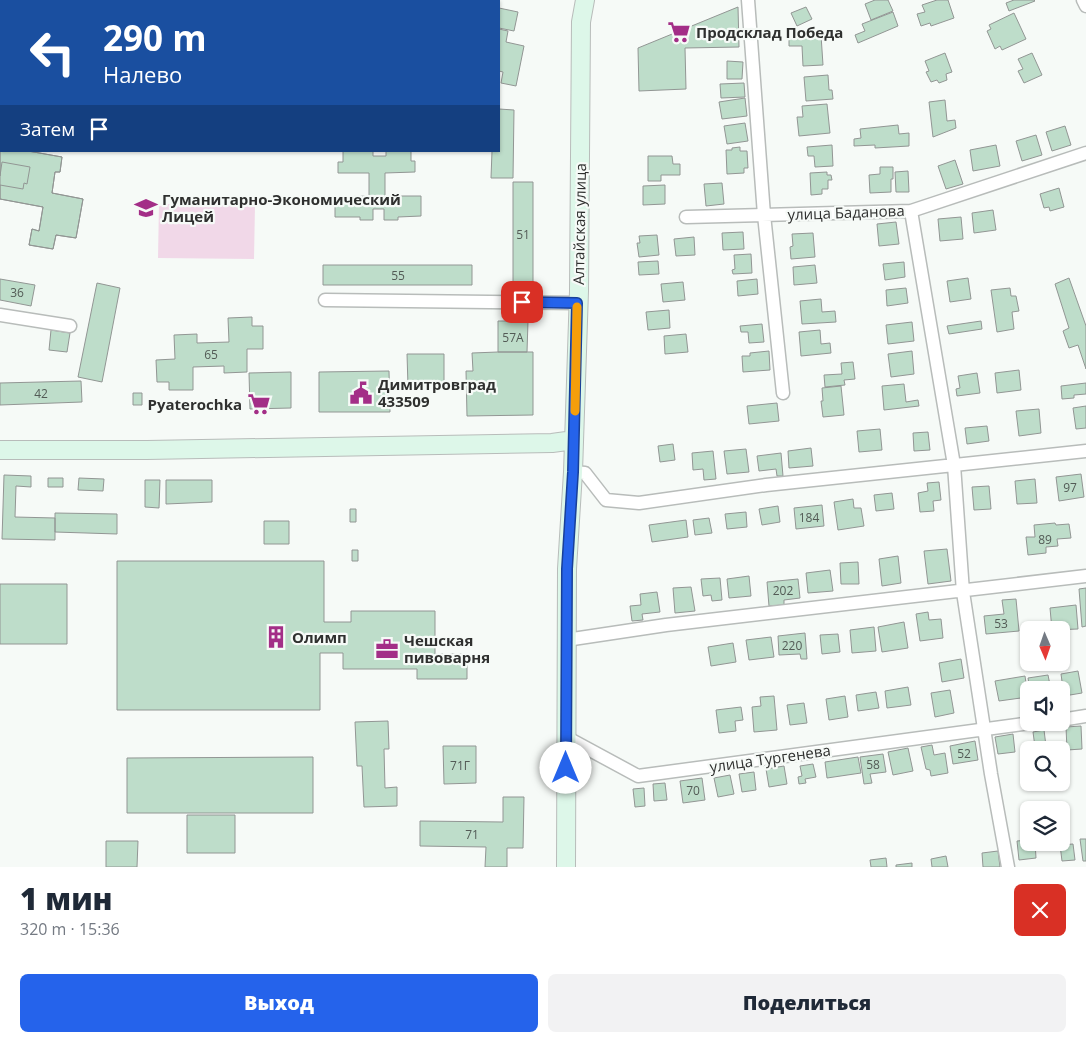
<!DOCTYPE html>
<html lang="ru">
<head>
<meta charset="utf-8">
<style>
  body { margin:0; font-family:"Open Sans",sans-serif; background:#f2f2f3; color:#1f2937; height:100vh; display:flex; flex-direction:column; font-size:19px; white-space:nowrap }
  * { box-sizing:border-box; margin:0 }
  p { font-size:16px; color:#747a83 }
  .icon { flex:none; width:28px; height:28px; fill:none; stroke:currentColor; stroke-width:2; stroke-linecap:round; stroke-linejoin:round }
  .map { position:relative; height:867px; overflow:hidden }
  .drawer { display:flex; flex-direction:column; background:#fff; flex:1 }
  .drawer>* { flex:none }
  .top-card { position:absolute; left:0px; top:0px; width:500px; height:152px; box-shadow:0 1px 4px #0004; background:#1a4fa0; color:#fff; overflow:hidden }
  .needle { width:32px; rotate:178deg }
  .buttons { position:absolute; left:1020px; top:621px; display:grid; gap:10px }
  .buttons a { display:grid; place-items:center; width:50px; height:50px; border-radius:8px; background:#fff; box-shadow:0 1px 4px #0004; font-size:25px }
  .pin { position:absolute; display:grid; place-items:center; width:42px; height:42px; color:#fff; margin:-21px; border-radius:10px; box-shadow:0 2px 8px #0006 }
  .me { position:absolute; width:55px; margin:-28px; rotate:0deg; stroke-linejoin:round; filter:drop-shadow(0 0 4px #0008) }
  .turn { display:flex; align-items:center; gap:18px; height:105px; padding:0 20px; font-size:22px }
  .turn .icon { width:65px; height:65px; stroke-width:2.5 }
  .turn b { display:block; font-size:35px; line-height:42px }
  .then { display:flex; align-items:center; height:48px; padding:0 20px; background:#0003; gap:10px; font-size:19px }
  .round { display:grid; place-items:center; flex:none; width:52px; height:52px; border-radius:8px; background:#f2f2f3 }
  .summary { display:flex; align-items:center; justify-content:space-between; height:85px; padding:0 20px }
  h1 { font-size:30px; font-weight:800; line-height:38px }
  .button { display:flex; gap:10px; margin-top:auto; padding:10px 20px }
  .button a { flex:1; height:58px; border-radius:8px; background:#2563eb; color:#fff; font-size:20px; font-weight:800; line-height:58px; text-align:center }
  .button a+a { background:#f2f2f3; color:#1f2937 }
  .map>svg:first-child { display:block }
  .green { fill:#f1d8e8 }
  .building { fill:#beddca; stroke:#929694 }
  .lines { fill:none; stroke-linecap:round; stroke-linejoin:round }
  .street-casing { stroke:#b8bcba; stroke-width:15 }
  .secondary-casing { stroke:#b8bcba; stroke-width:20 }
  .street { stroke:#fff; stroke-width:12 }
  .secondary { stroke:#ddf7e9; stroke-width:18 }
  .route-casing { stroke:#184099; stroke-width:12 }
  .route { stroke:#2563eb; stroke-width:9 }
  .slow { stroke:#f59e0b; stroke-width:9 }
  .labels { text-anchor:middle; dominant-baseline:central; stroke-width:4.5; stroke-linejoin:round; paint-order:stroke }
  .number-label { font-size:12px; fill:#535b56 }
  .poi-label { font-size:15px; font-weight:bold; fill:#2f302f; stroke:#f6faf7; text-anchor:start }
  .street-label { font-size:15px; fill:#2f302f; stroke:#f6faf7 }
</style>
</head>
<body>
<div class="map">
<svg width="1086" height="867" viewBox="0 0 1086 867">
  <rect width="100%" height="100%" fill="#f6faf7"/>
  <path class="green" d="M 159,204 L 255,205 L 254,259 L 158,258 Z"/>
  <path class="building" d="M 0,0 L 19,0 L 1,1 L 1,14 Z
    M 324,0 L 430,0 L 430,1 Z
    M 875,0 L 888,0 L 893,11 L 871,20 L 865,4 Z
    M 937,0 L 948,0 L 954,18 L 931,26 L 930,23 L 921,26 L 917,14 L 925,12 L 922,5 Z
    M 1014,0 L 1034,0 L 1035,1 L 1009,11 L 1006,3 Z
    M 738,7 L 739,47 L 685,48 L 686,89 L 639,91 L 638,48 Z
    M 806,7 L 812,19 L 797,26 L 791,13 Z
    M 499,8 L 518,12 L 514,31 L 499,28 Z
    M 893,12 L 898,26 L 858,43 L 855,35 L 865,31 L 862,24 Z
    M 1014,13 L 1026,39 L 1002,50 L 1000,46 L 995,49 L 987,31 L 991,29 L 989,25 Z
    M 499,29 L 508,31 L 506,42 L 524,46 L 516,86 L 501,83 L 503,72 L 499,71 Z
    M 821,35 L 823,65 L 803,66 L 802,46 L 789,46 L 789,37 Z
    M 945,53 L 952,72 L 946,74 L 947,80 L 939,83 L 937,80 L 931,82 L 926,72 L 929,71 L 925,61 Z
    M 1032,53 L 1042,75 L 1024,83 L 1018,71 L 1023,69 L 1018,59 Z
    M 727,61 L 743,62 L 742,79 L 727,79 Z
    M 828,75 L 829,90 L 832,90 L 833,99 L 806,101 L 804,77 Z
    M 744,83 L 745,97 L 721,98 L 720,84 Z
    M 745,98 L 747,116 L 722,119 L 719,102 Z
    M 945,100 L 947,121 L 955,120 L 956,128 L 933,137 L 929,102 Z
    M 827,104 L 830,133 L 799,136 L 797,117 L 803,117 L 802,106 Z
    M 499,109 L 514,110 L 513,178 L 491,178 L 492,151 L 499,151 Z
    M 745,123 L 748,141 L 727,144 L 724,126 Z
    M 898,125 L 899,134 L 909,133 L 909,146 L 875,148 L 875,145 L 854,146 L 854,139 L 861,138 L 860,129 Z
    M 1065,126 L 1071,145 L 1052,151 L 1046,132 Z
    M 1036,135 L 1042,155 L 1022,161 L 1016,141 Z
    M 832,145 L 833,166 L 815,167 L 814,156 L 808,156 L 807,147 Z
    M 996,145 L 1000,166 L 973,171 L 970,150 Z
    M 0,146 L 1,151 L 28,151 L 62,157 L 60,172 L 55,172 L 52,193 L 83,199 L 76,238 L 56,235 L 53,249 L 29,245 L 32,229 L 39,231 L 43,207 L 0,199 L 0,185 L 23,189 L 24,183 L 27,184 L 30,167 L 2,162 L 0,176 Z
    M 0,146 L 1,151 L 28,151 L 62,157 L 60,172 L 55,172 L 52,193 L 83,199 L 76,238 L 56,235 L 53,249 L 29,245 L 32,229 L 39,231 L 43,207 L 0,199 Z
    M 740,147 L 740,151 L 747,151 L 748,168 L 744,168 L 744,173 L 727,174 L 726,150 L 732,150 L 732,148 Z
    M 343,151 L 373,151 L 373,156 L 386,156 L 386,151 L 411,151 L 411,161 L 415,161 L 415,172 L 385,173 L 385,196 L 421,196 L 421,216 L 398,217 L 398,220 L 384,220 L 384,209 L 373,209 L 373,220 L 360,220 L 360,217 L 335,217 L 335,197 L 369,196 L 369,173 L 338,173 L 338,162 L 343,162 Z
    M 648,156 L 672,156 L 673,164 L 680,164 L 680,175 L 661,175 L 661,181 L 648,181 Z
    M 955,160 L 963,184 L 946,189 L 938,166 Z
    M 880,167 L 893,167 L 893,179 L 891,179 L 891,192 L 870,193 L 869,175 L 880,174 Z
    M 908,171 L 909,192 L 896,192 L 895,172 Z
    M 827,172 L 827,175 L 831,175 L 832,180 L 828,180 L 828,189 L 822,189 L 822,194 L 811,195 L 810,173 Z
    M 513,182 L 533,182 L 533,287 L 513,287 Z
    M 722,183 L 724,204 L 706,206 L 704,184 Z
    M 665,185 L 665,204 L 643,205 L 643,186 Z
    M 1059,188 L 1064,207 L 1050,211 L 1049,207 L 1044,208 L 1040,194 Z
    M 993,210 L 996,230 L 974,233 L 972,213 Z
    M 961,217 L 963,239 L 940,241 L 938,219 Z
    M 896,222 L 899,244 L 879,246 L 877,224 Z
    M 743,232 L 744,249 L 723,250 L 722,233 Z
    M 813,233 L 815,257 L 791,259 L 790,247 L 793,246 L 792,234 Z
    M 657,235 L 659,255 L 639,257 L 637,243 L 640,243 L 639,236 Z
    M 694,237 L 695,255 L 676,256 L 674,239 Z
    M 751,254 L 752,273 L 733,274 L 732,270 L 735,269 L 734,255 Z
    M 658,261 L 659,274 L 639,275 L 638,262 Z
    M 904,262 L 905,277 L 885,280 L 883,264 Z
    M 323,265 L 472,265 L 472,285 L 323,285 Z
    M 815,265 L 817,283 L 794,285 L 793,267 Z
    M 968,278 L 971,299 L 950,302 L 947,281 Z
    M 1069,278 L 1086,326 L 1086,369 L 1078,345 L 1069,348 L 1063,331 L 1069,328 L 1055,284 Z
    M 0,279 L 35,285 L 31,306 L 0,300 Z
    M 757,279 L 758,294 L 738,296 L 737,281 Z
    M 683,282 L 685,300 L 663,302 L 661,284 Z
    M 97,283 L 120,288 L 102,382 L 78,377 Z
    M 906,288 L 908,303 L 887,306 L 886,290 Z
    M 1010,288 L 1011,296 L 1016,296 L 1019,311 L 1012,312 L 1014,329 L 997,332 L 991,290 Z
    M 821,299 L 822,312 L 835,311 L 836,322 L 802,324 L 800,301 Z
    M 669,310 L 670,328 L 648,330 L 646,312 Z
    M 252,317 L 252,326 L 263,326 L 263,349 L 247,349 L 247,372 L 224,373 L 224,366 L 193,367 L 193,390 L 169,390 L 169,382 L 157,382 L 156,360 L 175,359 L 174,335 L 197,334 L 197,343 L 229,342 L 228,318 Z
    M 498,321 L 528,321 L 527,352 L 498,352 Z
    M 981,321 L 982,329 L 949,334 L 947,326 Z
    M 912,322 L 914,341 L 888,344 L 886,325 Z
    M 762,324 L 764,342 L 749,343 L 748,332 L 741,332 L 740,326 Z
    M 51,330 L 70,333 L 67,352 L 49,350 Z
    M 820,330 L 821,344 L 830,343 L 831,353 L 801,356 L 799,332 Z
    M 686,334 L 688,352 L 665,354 L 664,336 Z
    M 769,351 L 770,370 L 743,372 L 742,356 L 750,356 L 750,353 Z
    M 912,351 L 914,374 L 891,377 L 888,354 Z
    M 498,352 L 533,352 L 533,415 L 467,416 L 466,371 L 473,371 L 472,353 Z
    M 407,354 L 444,354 L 444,386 L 408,386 Z
    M 853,362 L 855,379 L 844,380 L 845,385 L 825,387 L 824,375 L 842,374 L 841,363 Z
    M 1019,370 L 1021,390 L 997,393 L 995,373 Z
    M 389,371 L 390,412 L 319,412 L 319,372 Z
    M 291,372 L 291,408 L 250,409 L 249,373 Z
    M 977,373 L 980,393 L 957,396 L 956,389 L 960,388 L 958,376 Z
    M 81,381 L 82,402 L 0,405 L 0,383 Z
    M 1086,383 L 1086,394 L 1074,395 L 1074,398 L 1062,399 L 1061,386 Z
    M 904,384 L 906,402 L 918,400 L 919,406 L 884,410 L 882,386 Z
    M 841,386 L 844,415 L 823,417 L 821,401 L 823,401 L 822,388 Z
    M 133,393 L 142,393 L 142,405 L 133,405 Z
    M 777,403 L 779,421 L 749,424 L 747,406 Z
    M 1086,406 L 1086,428 L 1076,429 L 1073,408 Z
    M 1039,409 L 1041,433 L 1019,436 L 1016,411 Z
    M 987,426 L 989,441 L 967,444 L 965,428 Z
    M 880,429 L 882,450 L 859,452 L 857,431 Z
    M 928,432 L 930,450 L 914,451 L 913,433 Z
    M 673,444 L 675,460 L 660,462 L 658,446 Z
    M 811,448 L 813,466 L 789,468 L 788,451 Z
    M 746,449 L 749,472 L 727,474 L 724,451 Z
    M 713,451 L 716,479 L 704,480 L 703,469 L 693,470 L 692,453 Z
    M 781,453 L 783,476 L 777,476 L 776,469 L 759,471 L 757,456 Z
    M 1081,474 L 1084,497 L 1059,501 L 1056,477 Z
    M 4,475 L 31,476 L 31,487 L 16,486 L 15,517 L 55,518 L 55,540 L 2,539 Z
    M 48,478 L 63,478 L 63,487 L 48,487 Z
    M 79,478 L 104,479 L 103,491 L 78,490 Z
    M 1035,479 L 1037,503 L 1017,504 L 1015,481 Z
    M 145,480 L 160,480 L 159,508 L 145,507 Z
    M 166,480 L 212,480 L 212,502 L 166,504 Z
    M 939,482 L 941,500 L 933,501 L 934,511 L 920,512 L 918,493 L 928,491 L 927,483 Z
    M 989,486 L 991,509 L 974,510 L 972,487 Z
    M 892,493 L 894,509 L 876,511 L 874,495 Z
    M 853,499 L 854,508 L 861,508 L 864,526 L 838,530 L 834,502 Z
    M 822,505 L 824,526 L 796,529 L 794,508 Z
    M 778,506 L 780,522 L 762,525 L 759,509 Z
    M 350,509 L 356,509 L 356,522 L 350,522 Z
    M 746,512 L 747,527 L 727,529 L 725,514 Z
    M 55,513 L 117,514 L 117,534 L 55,532 Z
    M 709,518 L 712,533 L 695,535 L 693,520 Z
    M 686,520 L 688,537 L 652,542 L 649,525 Z
    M 264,521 L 289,521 L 289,544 L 264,544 Z
    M 1055,523 L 1056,525 L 1069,524 L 1071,538 L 1057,539 L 1058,546 L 1046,547 L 1046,553 L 1028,555 L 1026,537 L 1035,537 L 1034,525 Z
    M 947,549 L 951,581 L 928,584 L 924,551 Z
    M 352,550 L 358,550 L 358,561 L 352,561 Z
    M 898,556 L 901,583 L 882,586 L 879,559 Z
    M 117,561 L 324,561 L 324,622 L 351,622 L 351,611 L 435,611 L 435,654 L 467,654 L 467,679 L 417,679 L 417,669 L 343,669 L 343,653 L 320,653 L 320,710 L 117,710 Z
    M 858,562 L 859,584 L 841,584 L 840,563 Z
    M 830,570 L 833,591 L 808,593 L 806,573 Z
    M 749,576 L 751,596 L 729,598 L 727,579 Z
    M 720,578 L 722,600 L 712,601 L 711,595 L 703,596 L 701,579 Z
    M 798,579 L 800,598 L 784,600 L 784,605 L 769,606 L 767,582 Z
    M 0,584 L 67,584 L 67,644 L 0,644 Z
    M 691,587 L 695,611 L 675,613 L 673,588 Z
    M 1086,588 L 1086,626 L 1082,627 L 1079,589 Z
    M 657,592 L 660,612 L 642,614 L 643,620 L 632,621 L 630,606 L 641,605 L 640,594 Z
    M 1016,599 L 1019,631 L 986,634 L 984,616 L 1004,614 L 1002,600 Z
    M 1076,605 L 1078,629 L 1052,630 L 1050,608 Z
    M 928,612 L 929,620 L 941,619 L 943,638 L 920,641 L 916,614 Z
    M 904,622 L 908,648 L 882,652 L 878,627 Z
    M 874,627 L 876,651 L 852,653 L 850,630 Z
    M 805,633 L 807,659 L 801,659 L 800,654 L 779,655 L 778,636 Z
    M 838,634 L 840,652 L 822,654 L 820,635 Z
    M 771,637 L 774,657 L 749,660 L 746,640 Z
    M 733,643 L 736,662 L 711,666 L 708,647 Z
    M 961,659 L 964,678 L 942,682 L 939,663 Z
    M 1078,671 L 1082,693 L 1064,696 L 1061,674 Z
    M 1048,675 L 1051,690 L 1030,690 L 1028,678 Z
    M 1025,676 L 1028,697 L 999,701 L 995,681 Z
    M 908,687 L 911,705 L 887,708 L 885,691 Z
    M 950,690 L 954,713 L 935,717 L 931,693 Z
    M 876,692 L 879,708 L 858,711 L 856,695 Z
    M 774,696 L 777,730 L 754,732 L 752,707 L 761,706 L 760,697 Z
    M 845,696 L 848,717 L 829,720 L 826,699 Z
    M 804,703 L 807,723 L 790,725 L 787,705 Z
    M 741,707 L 743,720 L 735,721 L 736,731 L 719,733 L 716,710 Z
    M 388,721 L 389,749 L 384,749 L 385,788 L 397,787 L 397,806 L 364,807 L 362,766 L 357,766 L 355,722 Z
    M 1081,726 L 1082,749 L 1067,750 L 1066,727 Z
    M 1044,730 L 1046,746 L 1035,747 L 1033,732 Z
    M 1013,734 L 1015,752 L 998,754 L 995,737 Z
    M 975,741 L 978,760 L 953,764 L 950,746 Z
    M 932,745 L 934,755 L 945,753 L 948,773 L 931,776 L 930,770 L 926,769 L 921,747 Z
    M 443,746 L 476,746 L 476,783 L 444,784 Z
    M 908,748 L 913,771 L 893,775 L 888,752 Z
    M 883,754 L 886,772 L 870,774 L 872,783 L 864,784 L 860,757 Z
    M 313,757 L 313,813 L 127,813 L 127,758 Z
    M 858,757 L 861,773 L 827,778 L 825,762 Z
    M 813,764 L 816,777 L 805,779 L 806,783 L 799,784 L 798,777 L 802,776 L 800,766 Z
    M 784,766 L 787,784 L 769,787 L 766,769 Z
    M 754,772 L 756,790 L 742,792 L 739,774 Z
    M 730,775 L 734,794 L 718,797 L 714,778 Z
    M 702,778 L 705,800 L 683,803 L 680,781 Z
    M 665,783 L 667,800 L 654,801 L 653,784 Z
    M 644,788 L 645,806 L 635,807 L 633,789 Z
    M 503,797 L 524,797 L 523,848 L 507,848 L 507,867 L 485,867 L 486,847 L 420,846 L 420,821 L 503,822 Z
    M 187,815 L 235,815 L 235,853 L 187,853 Z
    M 1080,839 L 1086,839 L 1086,861 L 1083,861 Z
    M 1029,840 L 1029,842 L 1035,842 L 1036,858 L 1019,860 L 1017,841 Z
    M 106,841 L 138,841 L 137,867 L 106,867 Z
    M 1073,844 L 1075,860 L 1062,861 L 1060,845 Z
    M 998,851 L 1000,867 L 983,867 L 982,853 Z
    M 946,856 L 948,867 L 932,867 L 931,859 Z
    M 886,858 L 887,867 L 871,867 L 870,860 Z
    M 912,863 L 912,867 L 896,867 L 896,865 Z"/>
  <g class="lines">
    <defs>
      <path id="street" d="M 748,0 L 764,215 L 783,393
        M 1083,0 L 1086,6
        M 49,1 L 49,0
        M 236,1 L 236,0
        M 0,107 L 1,107
        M 911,211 L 954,465 L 963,592 L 991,774 L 1008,867
        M 686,217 L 911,211 L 1086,153
        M 325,300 L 577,303
        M 0,315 L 70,326
        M 573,472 L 585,473 L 606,500 L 639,503 L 766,485 L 1086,451
        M 566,640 L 666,625 L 1086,576
        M 1061,720 L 1086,716
        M 566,737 L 638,776 L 1038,722"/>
      <path id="secondary" d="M 0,450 L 147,450 L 552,443 L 574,440
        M 566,867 L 567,569 L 573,472 L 579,291 L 581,22 L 585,0"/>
    </defs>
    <use href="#street" class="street-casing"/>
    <use href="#secondary" class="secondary-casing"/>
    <use href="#street" class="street"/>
    <use href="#secondary" class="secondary"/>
  </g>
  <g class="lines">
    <defs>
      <path id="route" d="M 522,302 L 577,303 L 573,472 L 567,569 L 566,768"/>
    </defs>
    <use href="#route" class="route-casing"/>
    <use href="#route" class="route"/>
    <path class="slow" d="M 575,411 L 577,307"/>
  </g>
  <defs>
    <symbol id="supermarket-bare" viewBox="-9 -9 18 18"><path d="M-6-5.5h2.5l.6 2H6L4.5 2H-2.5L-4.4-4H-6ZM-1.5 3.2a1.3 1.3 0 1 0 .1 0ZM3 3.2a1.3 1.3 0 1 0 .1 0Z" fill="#a32e87" stroke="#f6faf7" stroke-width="2.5" paint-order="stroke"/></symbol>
    <symbol id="school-bare" viewBox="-9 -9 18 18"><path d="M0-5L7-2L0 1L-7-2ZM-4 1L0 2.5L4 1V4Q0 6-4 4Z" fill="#a32e87" stroke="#f6faf7" stroke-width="2.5" paint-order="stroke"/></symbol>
    <symbol id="civic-bare" viewBox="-9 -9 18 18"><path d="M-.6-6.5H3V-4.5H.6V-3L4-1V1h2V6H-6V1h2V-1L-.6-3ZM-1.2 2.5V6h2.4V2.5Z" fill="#a32e87" stroke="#f6faf7" stroke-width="2.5" paint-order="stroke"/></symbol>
    <symbol id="building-bare" viewBox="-9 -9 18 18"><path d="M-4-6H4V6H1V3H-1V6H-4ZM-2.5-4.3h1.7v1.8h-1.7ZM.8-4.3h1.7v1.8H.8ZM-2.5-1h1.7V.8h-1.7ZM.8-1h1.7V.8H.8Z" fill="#a32e87" stroke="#f6faf7" stroke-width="2.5" paint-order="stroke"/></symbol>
    <symbol id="office-bare" viewBox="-9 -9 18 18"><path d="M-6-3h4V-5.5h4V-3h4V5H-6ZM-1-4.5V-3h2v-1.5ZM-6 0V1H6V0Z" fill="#a32e87" stroke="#f6faf7" stroke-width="2.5" paint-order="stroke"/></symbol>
  </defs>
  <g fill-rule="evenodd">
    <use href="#supermarket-bare" x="663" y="16" width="32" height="32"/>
    <use href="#school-bare" x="130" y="192" width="32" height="32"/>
    <use href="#civic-bare" x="345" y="377" width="32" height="32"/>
    <use href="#supermarket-bare" x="243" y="388" width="32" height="32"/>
    <use href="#building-bare" x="260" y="621" width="32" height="32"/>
    <use href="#office-bare" x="371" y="633" width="32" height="32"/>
  </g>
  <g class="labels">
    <g class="number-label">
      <text x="523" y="234">51</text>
      <text x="398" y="275">55</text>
      <text x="17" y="292">36</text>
      <text x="513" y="337">57А</text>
      <text x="211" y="354">65</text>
      <text x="41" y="393">42</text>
      <text x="1070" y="487">97</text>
      <text x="809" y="517">184</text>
      <text x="1045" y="539">89</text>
      <text x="783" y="590">202</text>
      <text x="1001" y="623">53</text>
      <text x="792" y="645">220</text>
      <text x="964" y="753">52</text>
      <text x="873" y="764">58</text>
      <text x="460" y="765">71Г</text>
      <text x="693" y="790">70</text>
      <text x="472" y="834">71</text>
    </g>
    <g class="poi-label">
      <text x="696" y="32">Продсклад Победа</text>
      <text x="162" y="199">Гуманитарно-Экономический<tspan x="162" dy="17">Лицей</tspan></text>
      <text x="378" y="384">Димитровград<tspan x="378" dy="17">433509</tspan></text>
      <text x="242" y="404" text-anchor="end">Pyaterochka</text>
      <text x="292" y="637">Олимп</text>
      <text x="404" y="640">Чешская<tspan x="404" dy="17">пивоварня</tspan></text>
    </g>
    <g class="street-label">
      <text transform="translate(846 212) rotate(-2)">улица Баданова</text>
      <text transform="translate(579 224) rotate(-89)">Алтайская улица</text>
      <text transform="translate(770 758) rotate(-8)">улица Тургенева</text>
    </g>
  </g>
</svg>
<div class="buttons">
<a><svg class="needle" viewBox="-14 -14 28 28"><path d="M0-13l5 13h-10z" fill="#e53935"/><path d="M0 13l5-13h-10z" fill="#747a83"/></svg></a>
<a><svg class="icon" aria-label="sound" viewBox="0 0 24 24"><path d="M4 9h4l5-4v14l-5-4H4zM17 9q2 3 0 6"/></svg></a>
<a><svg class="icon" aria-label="search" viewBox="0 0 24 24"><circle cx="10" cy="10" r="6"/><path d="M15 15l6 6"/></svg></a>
<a><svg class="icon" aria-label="layers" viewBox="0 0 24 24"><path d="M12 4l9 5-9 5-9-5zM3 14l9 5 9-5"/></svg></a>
</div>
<div class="pin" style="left:522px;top:302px;background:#d93025"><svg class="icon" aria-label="arrive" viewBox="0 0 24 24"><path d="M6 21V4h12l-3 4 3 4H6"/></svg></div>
<svg class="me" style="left:566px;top:768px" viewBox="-20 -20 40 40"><circle r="19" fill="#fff"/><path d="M0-13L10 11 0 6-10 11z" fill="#2563eb"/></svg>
<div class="top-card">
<div class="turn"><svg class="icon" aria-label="left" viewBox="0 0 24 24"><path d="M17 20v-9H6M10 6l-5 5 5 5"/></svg><div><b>290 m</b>Налево</div></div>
<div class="then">Затем<svg class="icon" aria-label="arrive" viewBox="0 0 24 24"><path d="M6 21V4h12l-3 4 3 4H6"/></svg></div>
</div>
</div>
<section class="drawer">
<div class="summary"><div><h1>1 мин</h1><p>320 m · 15:36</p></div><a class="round" style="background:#d93025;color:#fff"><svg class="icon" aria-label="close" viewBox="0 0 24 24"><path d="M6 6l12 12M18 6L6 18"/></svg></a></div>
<div class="button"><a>Выход</a><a>Поделиться</a></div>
</section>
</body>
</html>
